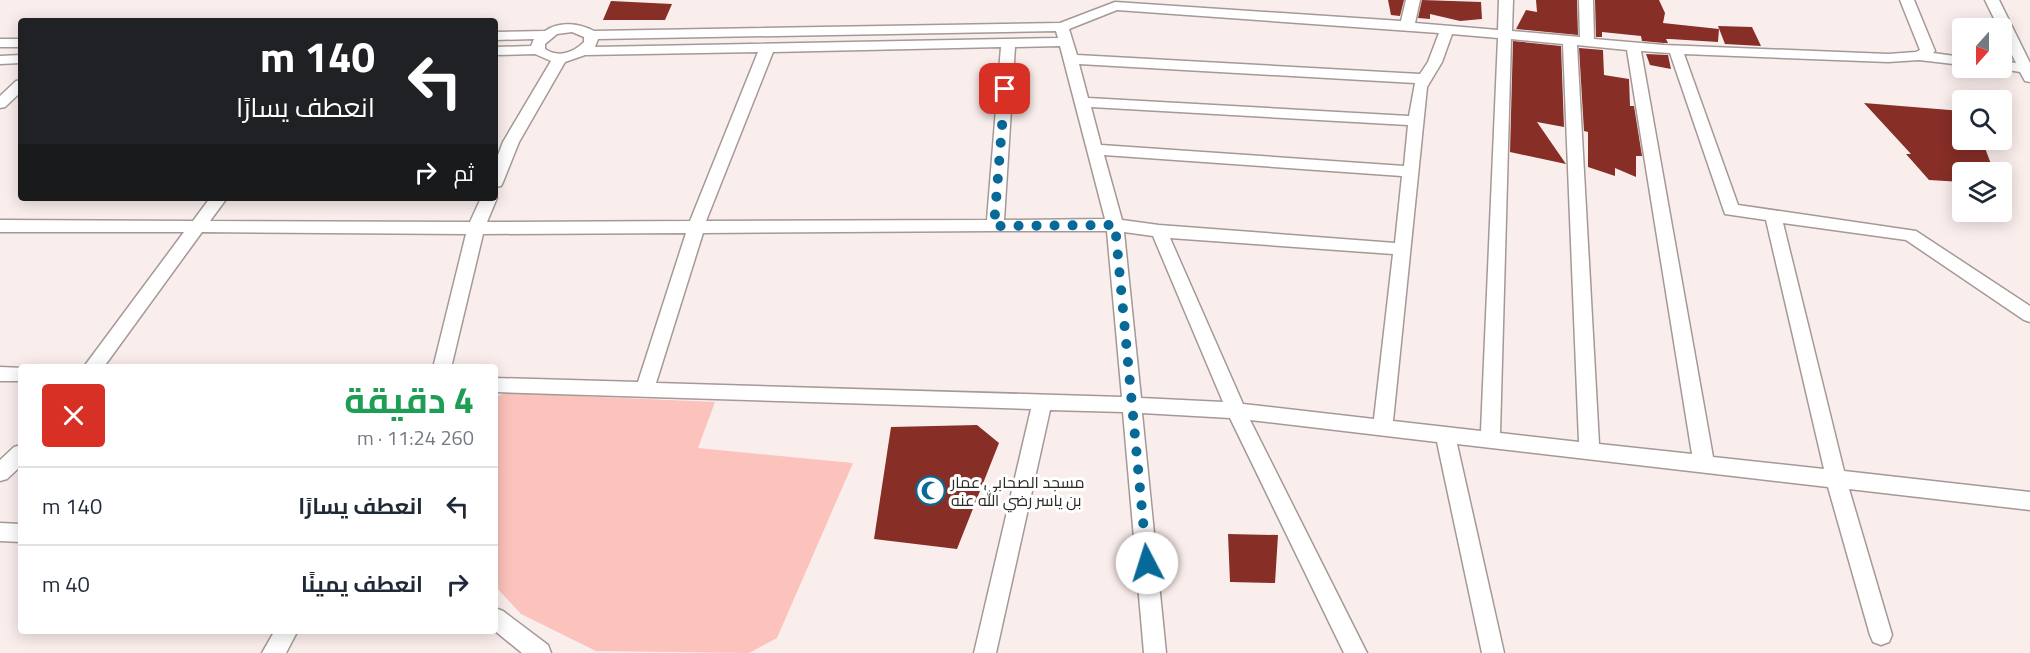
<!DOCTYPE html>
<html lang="ar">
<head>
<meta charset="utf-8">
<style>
  body { margin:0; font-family:"Titillium Web",Cairo,sans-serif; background:#f6f6f7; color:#1f2937; direction:rtl; height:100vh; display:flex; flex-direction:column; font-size:22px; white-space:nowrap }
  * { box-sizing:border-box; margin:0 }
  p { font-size:20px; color:#747a83 }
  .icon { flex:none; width:33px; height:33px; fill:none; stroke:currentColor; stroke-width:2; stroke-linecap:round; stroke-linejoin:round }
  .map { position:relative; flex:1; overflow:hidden; direction:ltr }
  .details { position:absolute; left:18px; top:364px; width:480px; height:270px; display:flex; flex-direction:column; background:#fff; border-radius:6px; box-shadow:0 3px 15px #0003; direction:rtl }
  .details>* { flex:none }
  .top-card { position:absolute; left:18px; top:18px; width:480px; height:183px; border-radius:6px; box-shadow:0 3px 15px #0003; direction:rtl; background:#202124; color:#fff; overflow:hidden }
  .needle { width:39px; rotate:201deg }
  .fabs { position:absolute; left:1952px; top:18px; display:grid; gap:12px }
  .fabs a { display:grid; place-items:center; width:60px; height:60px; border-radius:6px; background:#fff; box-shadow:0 3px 15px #0003; font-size:30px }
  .pin { position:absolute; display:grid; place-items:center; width:51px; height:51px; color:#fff; margin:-26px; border-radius:12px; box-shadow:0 3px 9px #0006 }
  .me { position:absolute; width:66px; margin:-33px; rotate:355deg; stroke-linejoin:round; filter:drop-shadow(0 0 4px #0008) }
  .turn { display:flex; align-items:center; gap:21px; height:126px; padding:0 24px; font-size:27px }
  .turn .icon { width:78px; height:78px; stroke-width:2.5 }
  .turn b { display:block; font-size:42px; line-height:51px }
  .then { display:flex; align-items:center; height:57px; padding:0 24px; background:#0003; gap:12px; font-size:22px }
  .round { display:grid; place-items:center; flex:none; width:63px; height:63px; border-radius:6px; background:#f6f6f7 }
  .head { display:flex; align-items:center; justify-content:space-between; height:102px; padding:0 24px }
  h1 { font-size:36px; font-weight:700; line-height:45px; color:#1e9e55 }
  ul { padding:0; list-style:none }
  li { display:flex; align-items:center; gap:18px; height:78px; padding:0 24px; border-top:2px solid #e0e1e3 }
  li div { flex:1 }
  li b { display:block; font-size:22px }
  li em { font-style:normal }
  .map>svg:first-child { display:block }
  .green { fill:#fbc3bb }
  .building { fill:#872e27 }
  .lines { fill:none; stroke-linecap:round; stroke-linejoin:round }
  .minor-casing { stroke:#a49997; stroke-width:3 }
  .minor { fill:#fff; fill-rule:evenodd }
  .route { stroke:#066997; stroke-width:10; stroke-dasharray:0 18 }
  .labels { text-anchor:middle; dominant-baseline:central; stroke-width:6; stroke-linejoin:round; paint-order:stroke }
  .poi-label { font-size:16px; fill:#2e2a29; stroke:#fff; text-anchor:start }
</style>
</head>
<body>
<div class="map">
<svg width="2030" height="653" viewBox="0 0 2030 653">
  <rect width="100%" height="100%" fill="#faeeec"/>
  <path class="green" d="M 506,393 L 715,402 L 698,448 L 853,463 L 777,638 L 749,653 L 596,651 L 521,614 L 495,586 L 495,397 Z"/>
  <path class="building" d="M 1388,0 L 1404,0 L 1400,16 L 1391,15 Z
    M 1422,0 L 1481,2 L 1482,19 L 1460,21 L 1430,14 L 1430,19 L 1418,18 Z
    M 1536,0 L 1577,0 L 1578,35 L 1516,29 L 1526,10 L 1537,12 Z
    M 1595,0 L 1659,0 L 1665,13 L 1663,23 L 1719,29 L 1718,42 L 1670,39 L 1666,39 L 1668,43 L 1664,43 L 1642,41 L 1641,36 L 1602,32 L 1602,37 L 1596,37 Z
    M 611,1 L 672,4 L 665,20 L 603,20 Z
    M 1718,26 L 1752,27 L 1761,46 L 1725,44 Z
    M 1513,41 L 1561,46 L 1564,127 L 1537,122 L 1566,164 L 1510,152 Z
    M 1579,48 L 1603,50 L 1604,75 L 1629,79 L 1630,106 L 1634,106 L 1642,156 L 1636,156 L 1636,177 L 1615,168 L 1615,176 L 1588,167 L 1588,132 L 1584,131 Z
    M 1646,54 L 1668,55 L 1671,69 L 1650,65 Z
    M 1864,103 L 1962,111 L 1962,140 L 1982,140 L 1994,172 L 1962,172 L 1962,182 L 1929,180 L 1906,154 L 1911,154 Z
    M 977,425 L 999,443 L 957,549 L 874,539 L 891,427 Z
    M 1228,534 L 1278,535 L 1275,583 L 1230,582 Z"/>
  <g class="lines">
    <defs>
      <path id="minor" d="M 1406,0 L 1420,0 L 1415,23 L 1498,30 L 1499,0 L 1513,0 L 1512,31 L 1580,37 L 1579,0 L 1593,0 L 1594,39 L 1664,45 L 1888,54 L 1916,52 L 1920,50 L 1900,0 L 1914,0 L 1935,51 L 1933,53 L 1962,57 L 1962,65 L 1919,60 L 1888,62 L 1684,54 L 1738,205 L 1916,231 L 2030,306 L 2030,322 L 2024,320 L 1906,240 L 1783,223 L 1844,471 L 2030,492 L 2030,510 L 1849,489 L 1892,635 L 1889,642 L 1881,645 L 1873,642 L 1870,635 L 1828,487 L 1457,444 L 1504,653 L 1482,653 L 1437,442 L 1250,420 L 1367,653 L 1344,653 L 1230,418 L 1142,413 L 1166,653 L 1144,653 L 1123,412 L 1050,410 L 996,653 L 974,653 L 1031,409 L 495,392 L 495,378 L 638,382 L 686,233 L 483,234 L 451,368 L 433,368 L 466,234 L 202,232 L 103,368 L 83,368 L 184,232 L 0,232 L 0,220 L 193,221 L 210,198 L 227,198 L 210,221 L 470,222 L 481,198 L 495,198 L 495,195 L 497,198 L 487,222 L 690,221 L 758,52 L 585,55 L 565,62 L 519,142 L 503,182 L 501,186 L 495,187 L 495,163 L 503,142 L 551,61 L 535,54 L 495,55 L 495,47 L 531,46 L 534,39 L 495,40 L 495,32 L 545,31 C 559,21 579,23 594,31 L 1060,23 L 1115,2 L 1401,21 ZM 1117,10 L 1439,33 L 1428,62 L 1420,74 L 1077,55 L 1069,29 ZM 1056,31 L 1058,38 L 595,47 L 598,39 ZM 572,32 L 584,37 L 584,42 C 573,53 558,58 545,49 L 545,44 L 557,34 ZM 1452,34 L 1498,38 L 1481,431 L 1393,421 L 1427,87 L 1442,62 ZM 1511,39 L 1563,44 L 1579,442 L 1500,433 ZM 1577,45 L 1627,50 L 1692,454 L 1599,444 ZM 1060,46 L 1105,219 L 1004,220 L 1015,47 ZM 1001,47 L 987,220 L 706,221 L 773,52 ZM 1641,51 L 1670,53 L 1725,214 L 1766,220 L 1824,469 L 1713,457 ZM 1079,64 L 1415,83 L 1409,116 L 1088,98 ZM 1091,107 L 1408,125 L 1404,166 L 1101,145 ZM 1104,155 L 1402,176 L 1395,243 L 1159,225 L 1122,220 ZM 993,231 L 1107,231 L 1122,397 L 656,383 L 703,233 ZM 1124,232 L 1153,236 L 1223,402 L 1141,398 ZM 1170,238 L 1393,254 L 1374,419 L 1243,404 Z
        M 1985,0 L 1999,0 L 2030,63 L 2030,82 L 2025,81 L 2020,72 L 1996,68 L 2001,68 L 2001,61 L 2016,63 Z
        M 0,39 L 21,39 L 21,47 L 0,47 Z
        M 21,55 L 21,63 L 0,64 L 0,56 Z
        M 21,80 L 21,92 L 5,107 L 0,108 L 0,96 L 16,81 Z
        M 0,367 L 23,368 L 21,368 L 21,381 L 0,381 Z
        M 21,445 L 21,466 L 7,479 L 0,481 L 0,460 L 14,447 Z
        M 0,523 L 21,524 L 21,542 L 0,541 Z
        M 495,608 L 503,611 L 548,645 L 551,653 L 522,653 L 495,631 Z
        M 274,632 L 297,632 L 286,653 L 262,653 Z"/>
    </defs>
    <use href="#minor" class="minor-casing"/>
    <use href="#minor" class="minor"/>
  </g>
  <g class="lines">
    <path class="route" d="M 1005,89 L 994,226 L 1115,225 L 1147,563"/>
  </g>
  <defs>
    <symbol id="mosque-ring" viewBox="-11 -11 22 22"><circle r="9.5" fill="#fff" stroke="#066997" stroke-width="1.5"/><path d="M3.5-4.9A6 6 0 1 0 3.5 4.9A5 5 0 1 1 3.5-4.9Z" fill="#066997"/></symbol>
  </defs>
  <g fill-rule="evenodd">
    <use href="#mosque-ring" x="914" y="474" width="33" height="33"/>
  </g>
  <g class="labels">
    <g class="poi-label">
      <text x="951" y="482">مسجد الصحابي عمار<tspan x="951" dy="18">بن ياسر رضي الله عنه</tspan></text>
    </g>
  </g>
</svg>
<div class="fabs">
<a><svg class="needle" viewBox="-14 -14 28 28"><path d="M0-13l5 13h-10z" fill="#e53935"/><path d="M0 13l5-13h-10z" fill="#747a83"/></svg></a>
<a><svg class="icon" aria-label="search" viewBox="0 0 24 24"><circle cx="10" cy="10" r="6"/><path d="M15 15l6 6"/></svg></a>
<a><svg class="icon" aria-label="layers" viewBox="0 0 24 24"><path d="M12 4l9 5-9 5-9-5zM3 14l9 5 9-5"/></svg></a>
</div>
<div class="pin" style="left:1005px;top:89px;background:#d93025"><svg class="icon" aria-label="arrive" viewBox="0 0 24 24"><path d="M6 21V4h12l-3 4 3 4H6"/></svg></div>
<svg class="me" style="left:1147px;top:563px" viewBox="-20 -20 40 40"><circle r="19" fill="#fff"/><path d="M0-13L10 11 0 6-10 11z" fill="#066997"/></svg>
<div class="top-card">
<div class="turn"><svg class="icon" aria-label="left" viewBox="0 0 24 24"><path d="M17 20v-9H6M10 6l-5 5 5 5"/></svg><div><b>140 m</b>انعطف يسارًا</div></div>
<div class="then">ثم<svg class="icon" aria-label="right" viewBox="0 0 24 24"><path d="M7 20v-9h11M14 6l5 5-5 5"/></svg></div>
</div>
<section class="details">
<div class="head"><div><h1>4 دقيقة</h1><p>260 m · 11:24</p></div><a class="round" style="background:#d93025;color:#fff"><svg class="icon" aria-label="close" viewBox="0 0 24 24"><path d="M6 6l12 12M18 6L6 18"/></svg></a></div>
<ul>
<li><svg class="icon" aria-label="left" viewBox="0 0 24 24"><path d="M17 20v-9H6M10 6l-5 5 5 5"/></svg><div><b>انعطف يسارًا</b></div><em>140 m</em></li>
<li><svg class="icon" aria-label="right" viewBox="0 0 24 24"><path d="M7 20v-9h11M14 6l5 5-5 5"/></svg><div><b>انعطف يمينًا</b></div><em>40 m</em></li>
</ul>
</section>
</div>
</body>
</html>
